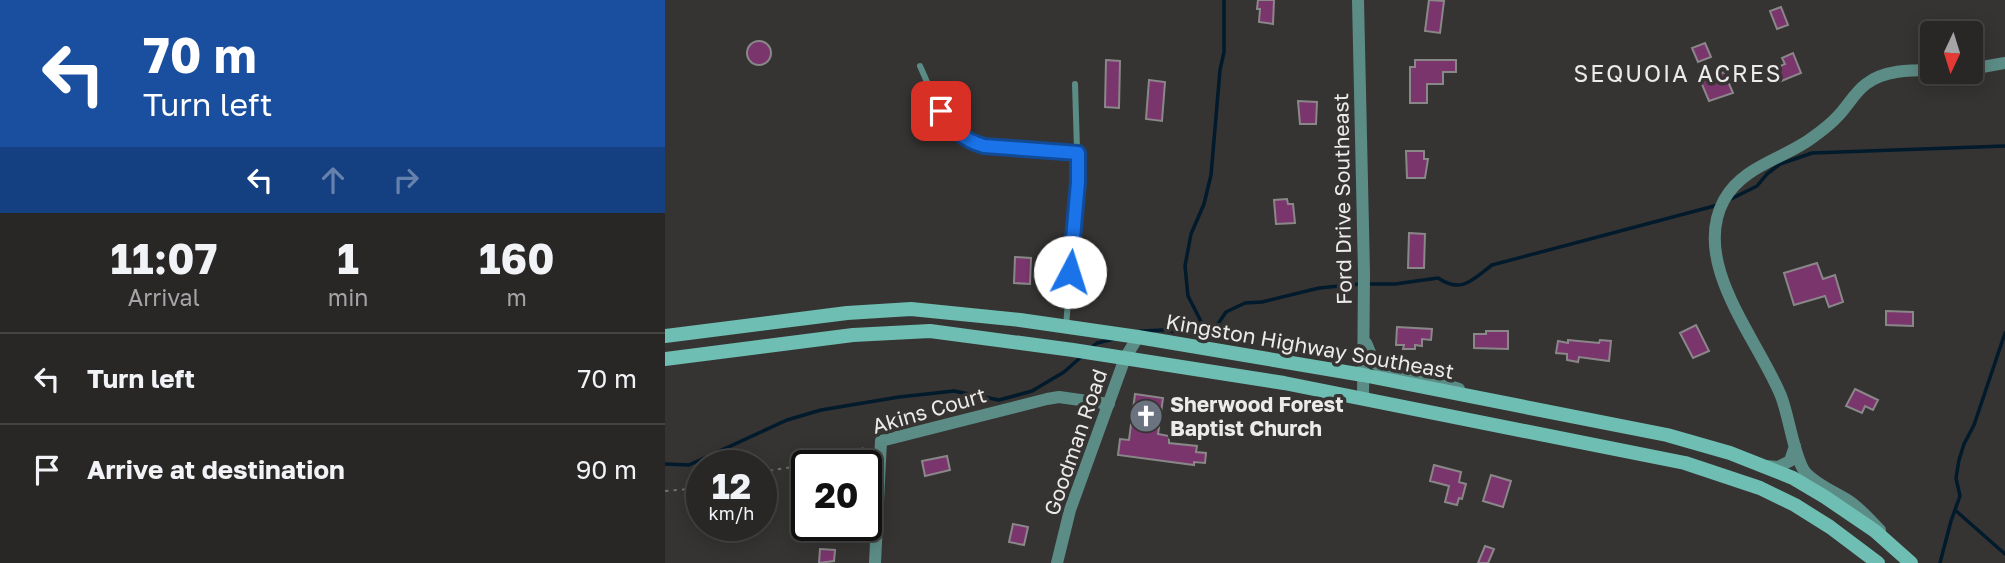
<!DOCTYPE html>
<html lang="en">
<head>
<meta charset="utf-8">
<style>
  body { margin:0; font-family:"Golos Text",sans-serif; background:#302f2e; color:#f1f3f6; height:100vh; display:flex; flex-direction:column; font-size:26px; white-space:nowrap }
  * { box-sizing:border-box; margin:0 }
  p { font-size:23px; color:#a5a5a7 }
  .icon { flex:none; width:38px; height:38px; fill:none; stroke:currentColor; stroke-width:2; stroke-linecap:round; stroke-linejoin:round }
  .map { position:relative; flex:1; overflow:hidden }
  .sheet { display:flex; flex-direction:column; background:#282726; width:665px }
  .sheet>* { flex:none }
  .hud { background:#1a4fa0; color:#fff; overflow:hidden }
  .needle { width:46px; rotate:184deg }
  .tools { position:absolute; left:1255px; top:21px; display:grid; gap:14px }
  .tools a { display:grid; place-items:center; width:63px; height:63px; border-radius:7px; background:#282726; box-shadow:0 4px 18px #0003,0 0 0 2px #444443; font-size:35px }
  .speed { position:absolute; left:21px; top:450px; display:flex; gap:14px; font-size:35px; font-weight:700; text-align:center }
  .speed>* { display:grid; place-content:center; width:91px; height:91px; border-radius:50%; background:#282726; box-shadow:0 4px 18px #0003,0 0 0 2px #444443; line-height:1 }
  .speed small { font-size:18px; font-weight:400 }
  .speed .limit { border:4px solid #111; border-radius:10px; background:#fff; color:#111 }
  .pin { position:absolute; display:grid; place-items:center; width:60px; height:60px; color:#fff; margin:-30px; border-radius:14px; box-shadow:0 4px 10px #0006 }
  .me { position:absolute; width:77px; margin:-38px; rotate:5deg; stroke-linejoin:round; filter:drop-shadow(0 0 5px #0008) }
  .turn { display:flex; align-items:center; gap:24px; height:147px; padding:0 28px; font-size:32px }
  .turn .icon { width:91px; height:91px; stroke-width:2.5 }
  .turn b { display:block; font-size:49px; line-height:60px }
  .lanes { display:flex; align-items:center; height:66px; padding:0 28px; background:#0003; justify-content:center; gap:35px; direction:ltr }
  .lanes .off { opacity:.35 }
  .eta { display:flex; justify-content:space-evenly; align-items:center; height:119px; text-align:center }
  .eta b { font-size:42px; font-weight:700; line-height:49px }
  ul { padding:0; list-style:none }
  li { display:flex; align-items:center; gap:21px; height:91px; padding:0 28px; border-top:2px solid #444443 }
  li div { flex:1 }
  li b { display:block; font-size:26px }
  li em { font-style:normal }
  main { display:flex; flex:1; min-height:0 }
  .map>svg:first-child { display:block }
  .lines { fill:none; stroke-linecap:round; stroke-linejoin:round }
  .stream { stroke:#011a2c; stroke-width:3.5 }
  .building { fill:#79356c; stroke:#8a8789; stroke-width:2 }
  .path { stroke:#706f6d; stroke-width:2; stroke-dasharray:3.5 5; stroke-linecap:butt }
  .service { stroke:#5c8c86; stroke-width:6 }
  .minor { stroke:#5c8c86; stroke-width:12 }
  .secondary { stroke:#6ebeb3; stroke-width:14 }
  .route-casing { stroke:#114b97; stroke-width:18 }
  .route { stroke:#1a73e8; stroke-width:12 }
  .labels { text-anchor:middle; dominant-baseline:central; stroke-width:7; stroke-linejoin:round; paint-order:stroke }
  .street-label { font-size:21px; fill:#ecebea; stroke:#363432 }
  .poi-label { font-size:21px; font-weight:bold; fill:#ecebea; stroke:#363432; text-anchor:start }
  .neighbourhood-label { font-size:23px; letter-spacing:2px; fill:#ecebea; stroke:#363432 }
</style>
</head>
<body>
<main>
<section class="sheet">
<div class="hud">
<div class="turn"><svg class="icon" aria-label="left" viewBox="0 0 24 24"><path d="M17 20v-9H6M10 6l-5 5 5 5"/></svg><div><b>70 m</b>Turn left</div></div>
<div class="lanes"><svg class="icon" aria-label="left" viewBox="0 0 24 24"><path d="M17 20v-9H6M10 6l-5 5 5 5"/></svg><svg class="icon off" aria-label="ahead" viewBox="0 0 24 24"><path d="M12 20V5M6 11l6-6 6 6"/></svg><svg class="icon off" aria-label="right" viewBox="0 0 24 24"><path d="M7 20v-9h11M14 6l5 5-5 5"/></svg></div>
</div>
<div class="eta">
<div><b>11:07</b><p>Arrival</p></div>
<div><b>1</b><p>min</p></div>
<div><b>160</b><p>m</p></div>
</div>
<ul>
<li><svg class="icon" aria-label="left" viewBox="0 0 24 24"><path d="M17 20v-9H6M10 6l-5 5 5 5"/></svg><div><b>Turn left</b></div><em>70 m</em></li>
<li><svg class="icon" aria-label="arrive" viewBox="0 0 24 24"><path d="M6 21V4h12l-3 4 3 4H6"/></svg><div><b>Arrive at destination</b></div><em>90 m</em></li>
</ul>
</section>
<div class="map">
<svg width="1340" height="563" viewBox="0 0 1340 563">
  <rect width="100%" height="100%" fill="#363432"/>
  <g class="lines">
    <path class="stream" d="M 1066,199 L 1092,186 L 1102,174 L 1115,164 L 1147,153 L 1340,146
      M 703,284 L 730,284 L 773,278 C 797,294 807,280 827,265 L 1053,205
      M 476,331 L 498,330 L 544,337
      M 544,337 L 561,312 L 580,303 L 597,302 L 654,288 L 695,284
      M 544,337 L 523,296 L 520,266 L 526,234 L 539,204 L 546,175 L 555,70 L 559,52 L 559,0
      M 427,347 L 432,343 L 449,339
      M 0,464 L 24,465 L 122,420 L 156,410 L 234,397 L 289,391 L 334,400 L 367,391 L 399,372 L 416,357
      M 1290,510 L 1340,554
      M 1275,563 L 1286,521 L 1295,496 L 1291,478 L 1294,460 L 1299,444 L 1309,425 L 1340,333"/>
  </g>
  <path class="building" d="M 593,0 L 609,0 L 608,24 L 594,22 L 595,9 L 592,9 Z
    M 764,0 L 779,1 L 775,33 L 760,31 Z
    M 1116,7 L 1123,25 L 1112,29 L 1105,11 Z
    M82 53a12 12 0 1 1 24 0a12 12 0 1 1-24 0Z
    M 1040,43 L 1046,57 L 1033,62 L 1027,48 Z
    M 1128,53 L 1136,73 L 1109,84 L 1104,71 L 1120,64 L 1117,58 Z
    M 441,60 L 455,61 L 454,108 L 440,107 Z
    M 750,60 L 791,60 L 791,72 L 778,72 L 778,84 L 762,84 L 762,103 L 745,103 L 745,67 L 750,67 Z
    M 1059,72 L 1068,93 L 1044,101 L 1036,82 Z
    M 484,80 L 500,82 L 497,121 L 481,119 Z
    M 633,101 L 652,102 L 651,124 L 635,124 Z
    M 741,151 L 759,151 L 759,159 L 763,159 L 760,178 L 742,178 Z
    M 622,199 L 623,204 L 628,204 L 630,223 L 611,224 L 609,200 Z
    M 744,233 L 760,234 L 759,268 L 743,268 Z
    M 350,257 L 366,258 L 365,284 L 349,283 Z
    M 1152,263 L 1158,279 L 1170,275 L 1178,302 L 1164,307 L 1160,296 L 1129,305 L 1119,273 Z
    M 1221,311 L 1248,312 L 1248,326 L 1221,325 Z
    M 1031,325 L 1044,351 L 1028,358 L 1015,333 Z
    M 732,327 L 767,329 L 766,340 L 757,339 L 757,346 L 750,345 L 750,349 L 738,349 L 739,345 L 731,345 Z
    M 821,331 L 843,331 L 843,349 L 809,348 L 809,334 L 821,334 Z
    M 903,340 L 934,343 L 935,340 L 946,341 L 944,361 L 914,357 L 913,362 L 902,360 L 902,354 L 891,353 L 893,341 L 903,343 Z
    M 1190,389 L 1213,400 L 1208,410 L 1200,406 L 1197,413 L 1181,406 Z
    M 470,394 L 498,398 L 493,434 L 504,436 L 504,443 L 532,446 L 531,452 L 541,453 L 540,463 L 529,462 L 529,465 L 453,455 L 455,439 L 464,440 Z
    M 282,456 L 285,470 L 260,476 L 257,461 Z
    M 769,465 L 796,472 L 794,482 L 801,484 L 797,499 L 794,498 L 792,505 L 780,502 L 784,486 L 765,481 Z
    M 826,475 L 846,481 L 838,507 L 818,501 Z
    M 348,524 L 363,527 L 359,545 L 344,542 Z
    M 820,546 L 829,549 L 823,563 L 813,563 Z
    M 155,549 L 170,550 L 169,561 L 154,563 Z"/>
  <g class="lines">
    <path class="path" d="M 96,472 L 152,463 L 202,447
      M 0,491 L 37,488"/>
    <path class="service" d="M 255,66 C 271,101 279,134 319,146 L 413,153
      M 401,326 L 413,182 L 410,84"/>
    <path class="minor" d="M 693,0 L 699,273 L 698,398
      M 1306,69 L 1340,63
      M 701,343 C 704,349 706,357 710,363 C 719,374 777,383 794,389
      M 1101,466 L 1113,467 L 1125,461 L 1130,446
      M 1215,530 C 1205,520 1196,509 1184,501 C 1170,492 1151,485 1140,472 C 1129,457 1124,416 1116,396 C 1093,339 1025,263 1059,200 C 1077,167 1115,160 1144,140 C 1154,133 1165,125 1173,116 C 1183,106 1189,93 1201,84 C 1219,70 1245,70 1267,70
      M 210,563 L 216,441 L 382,399 L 394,397 L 444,404
      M 392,563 L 405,510 L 460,358 L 473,337"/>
    <path class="secondary" d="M 0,336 L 182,313 L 246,309 L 355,320 L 473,337 L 698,375 L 1002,435 L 1065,453 L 1128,478 L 1160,497 L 1210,531 L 1246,563
      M 0,359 L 188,335 L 265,331 L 408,350 L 619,383 L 1020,463 L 1095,488 L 1130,505 L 1165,527 L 1213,563"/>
  </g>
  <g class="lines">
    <defs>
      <path id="route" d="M 276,111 C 288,130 298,140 319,146 L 413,153 L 413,182 L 405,272"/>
    </defs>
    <use href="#route" class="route-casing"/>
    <use href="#route" class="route"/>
  </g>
  <defs>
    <symbol id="church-disc" viewBox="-11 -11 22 22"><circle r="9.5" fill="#6b7280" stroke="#363432"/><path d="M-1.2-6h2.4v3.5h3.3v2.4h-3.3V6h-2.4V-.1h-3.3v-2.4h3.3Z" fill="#fff"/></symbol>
  </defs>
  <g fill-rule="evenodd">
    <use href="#church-disc" x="462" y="397" width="38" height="38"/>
  </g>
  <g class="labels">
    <g class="street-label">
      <text transform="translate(677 199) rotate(-91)">Ford Drive Southeast</text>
      <text transform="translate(645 346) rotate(10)">Kingston Highway Southeast</text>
      <text transform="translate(264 410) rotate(-16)">Akins Court</text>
      <text transform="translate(410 442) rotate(-71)">Goodman Road</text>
    </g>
    <g class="poi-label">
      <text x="505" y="404">Sherwood Forest<tspan x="505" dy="24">Baptist Church</tspan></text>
    </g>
    <g class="neighbourhood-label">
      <text x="1013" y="73">SEQUOIA ACRES</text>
    </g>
  </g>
</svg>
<div class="tools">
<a><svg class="needle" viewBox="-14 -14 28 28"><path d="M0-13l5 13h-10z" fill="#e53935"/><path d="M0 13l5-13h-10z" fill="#a5a5a7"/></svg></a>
</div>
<div class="speed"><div>12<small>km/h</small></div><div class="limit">20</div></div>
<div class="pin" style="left:276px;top:111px;background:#d93025"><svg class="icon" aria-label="arrive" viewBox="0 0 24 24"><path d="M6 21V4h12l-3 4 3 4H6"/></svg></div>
<svg class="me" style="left:405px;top:272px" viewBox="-20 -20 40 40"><circle r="19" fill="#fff"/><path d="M0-13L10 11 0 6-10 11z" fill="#1a73e8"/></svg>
</div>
</main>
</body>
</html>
